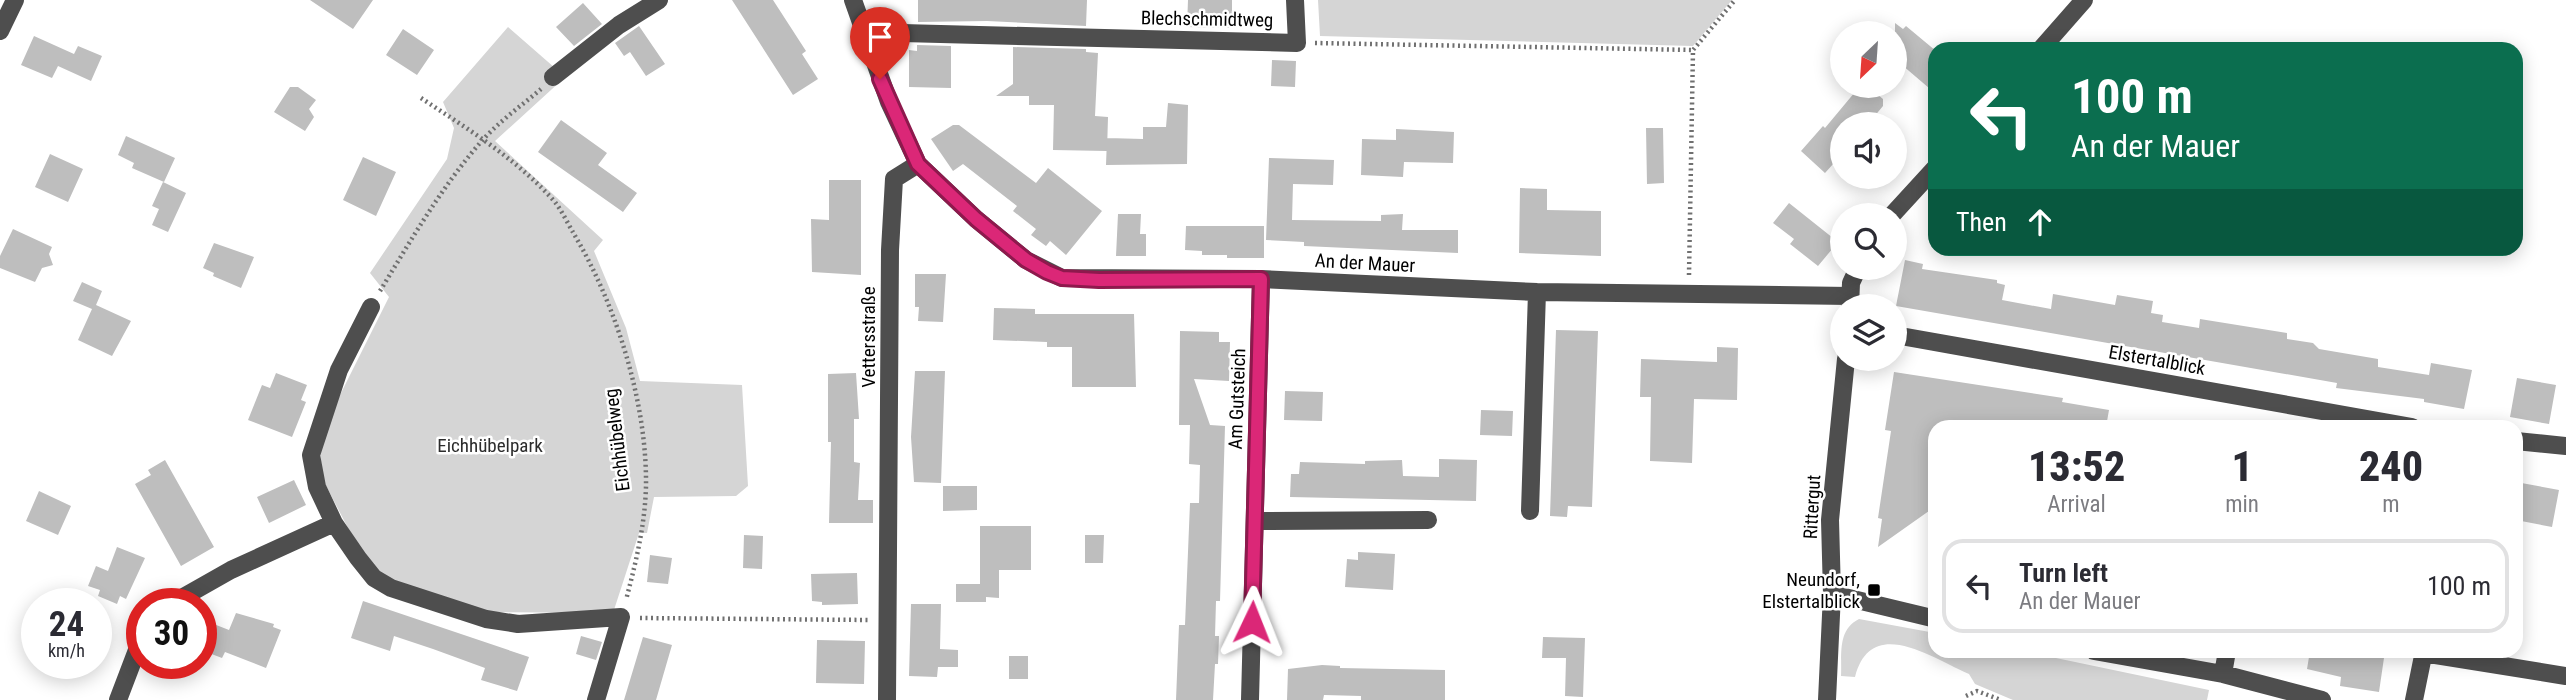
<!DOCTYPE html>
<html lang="en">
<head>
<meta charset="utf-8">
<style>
  body { margin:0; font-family:"Roboto Condensed",sans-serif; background:#f2f2f3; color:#2b2b33; height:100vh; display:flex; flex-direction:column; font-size:26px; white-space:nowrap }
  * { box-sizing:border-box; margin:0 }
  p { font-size:23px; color:#7c7c81 }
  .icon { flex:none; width:38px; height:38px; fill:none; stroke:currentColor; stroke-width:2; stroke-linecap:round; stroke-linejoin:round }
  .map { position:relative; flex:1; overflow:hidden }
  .drawer { position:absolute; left:1928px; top:420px; width:595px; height:238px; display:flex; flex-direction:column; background:#fff; border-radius:21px; box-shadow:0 4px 18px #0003 }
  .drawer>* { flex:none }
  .banner { position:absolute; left:1928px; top:42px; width:595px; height:214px; border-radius:21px; box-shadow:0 4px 18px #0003; background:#0b6e4f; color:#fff; overflow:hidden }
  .needle { width:46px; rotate:205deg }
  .controls { position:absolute; left:1830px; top:21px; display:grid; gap:14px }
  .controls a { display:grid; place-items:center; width:77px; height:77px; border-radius:50%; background:#fff; box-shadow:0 4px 18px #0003; font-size:35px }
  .speed { position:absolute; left:21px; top:588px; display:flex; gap:14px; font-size:35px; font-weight:700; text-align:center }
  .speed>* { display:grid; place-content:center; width:91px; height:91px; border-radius:50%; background:#fff; box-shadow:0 4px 18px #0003; line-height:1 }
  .speed small { font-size:18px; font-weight:400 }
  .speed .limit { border:10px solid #d22; background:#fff; color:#111 }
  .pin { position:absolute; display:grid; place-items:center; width:60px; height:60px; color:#fff; margin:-72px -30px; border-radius:50% 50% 50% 0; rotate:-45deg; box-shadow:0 0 7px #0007 }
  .pin .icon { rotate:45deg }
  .me { position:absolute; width:77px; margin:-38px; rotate:2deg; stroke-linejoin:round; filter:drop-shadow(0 0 5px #0008) }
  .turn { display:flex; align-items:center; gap:24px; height:147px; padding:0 28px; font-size:32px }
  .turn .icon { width:91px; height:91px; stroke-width:2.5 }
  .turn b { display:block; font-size:49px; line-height:60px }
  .then { display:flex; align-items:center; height:66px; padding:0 28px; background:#0003; gap:14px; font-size:26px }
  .eta { display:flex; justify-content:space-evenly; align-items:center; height:119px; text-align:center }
  .eta b { font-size:42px; font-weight:800; line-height:49px }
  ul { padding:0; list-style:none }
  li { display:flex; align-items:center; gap:21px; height:94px; margin:0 14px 10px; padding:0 14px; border:4px solid #e1e1e2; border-radius:21px }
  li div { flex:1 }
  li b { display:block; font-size:26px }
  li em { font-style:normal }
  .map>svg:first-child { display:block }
  .green { fill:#d5d5d5 }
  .building { fill:#bebebe }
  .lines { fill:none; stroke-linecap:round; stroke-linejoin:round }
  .path { stroke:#707070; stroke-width:4.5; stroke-dasharray:2 3.5; stroke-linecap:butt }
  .minor { stroke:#4e4e4e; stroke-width:18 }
  .route-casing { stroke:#8e194d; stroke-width:18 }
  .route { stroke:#db2777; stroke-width:12 }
  .poi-dot { fill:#000; stroke:#fff; stroke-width:2.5 }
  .labels { text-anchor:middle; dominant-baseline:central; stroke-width:5; stroke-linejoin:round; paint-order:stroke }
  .street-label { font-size:19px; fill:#000; stroke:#fff }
  .park-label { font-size:19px; fill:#2c2c2c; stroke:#fff }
  .poi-label { font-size:19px; fill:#000; stroke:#fff; text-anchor:end }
</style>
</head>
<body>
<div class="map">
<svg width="2566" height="700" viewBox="0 0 2566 700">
  <rect width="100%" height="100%" fill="#fff"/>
  <path class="green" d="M 1318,0 L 1732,0 L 1693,46 L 1320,36 Z
    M 508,27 L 555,68 L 563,79 L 495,141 L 603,240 L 594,251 L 626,328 L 640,381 L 742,385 L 748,486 L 736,496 L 654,497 L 647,533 L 639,533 L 613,613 L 492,612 L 395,584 L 374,572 L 361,553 L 323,480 L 320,452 L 330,415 L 389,297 L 370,273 L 447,159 L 454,128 L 443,102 Z
    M 1859,619 L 1935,633 L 1936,651 L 2022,651 L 2209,690 L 2207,700 L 2013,700 L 1975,684 L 1969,674 C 1930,657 1871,615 1855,677 L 1841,676 C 1842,655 1837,630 1859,619 Z"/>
  <path class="building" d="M 310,0 L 373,0 L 353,29 Z
    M 732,0 L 773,0 L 806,51 L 802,54 L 818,79 L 793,95 Z
    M 918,0 L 1087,0 L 1086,26 L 987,21 L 918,22 Z
    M 1188,0 L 1232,0 L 1232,28 L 1187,27 Z
    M 583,3 L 602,24 L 574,46 L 556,27 Z
    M 1895,23 L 1903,29 L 1906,26 L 1936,51 L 1936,94 L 1895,59 Z
    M 639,26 L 665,64 L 646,76 L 630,52 L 624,56 L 615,43 Z
    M 403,29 L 434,50 L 417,75 L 386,55 Z
    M 34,36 L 74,54 L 78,46 L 102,56 L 91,81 L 58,66 L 52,78 L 21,65 Z
    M 917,45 L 951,46 L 951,88 L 909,87 L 909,50 L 917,51 Z
    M 1013,47 L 1086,49 L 1086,52 L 1098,53 L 1095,116 L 1108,117 L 1107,151 L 1053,150 L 1054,105 L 1029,105 L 1029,96 L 996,96 L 1013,84 Z
    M 1272,60 L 1296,61 L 1295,87 L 1271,86 Z
    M 1860,86 L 1867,86 L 1883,99 L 1883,106 L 1868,124 L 1843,124 L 1843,153 L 1825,173 L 1801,151 L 1823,126 L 1825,128 Z
    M 290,87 L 298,87 L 316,100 L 309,109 L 314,117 L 305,131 L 274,112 Z
    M 1168,103 L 1188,105 L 1187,164 L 1106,165 L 1107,138 L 1143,139 L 1143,127 L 1166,127 Z
    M 561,120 L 607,153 L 598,165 L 637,193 L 623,212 L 538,152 Z
    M 953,125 L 959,125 L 1036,183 L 1048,168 L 1102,211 L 1066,255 L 1050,241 L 1046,246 L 1031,235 L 1036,229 L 1013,211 L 1017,206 L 963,164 L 953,171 L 931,139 Z
    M 1646,128 L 1663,128 L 1664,183 L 1647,184 Z
    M 1396,129 L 1454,132 L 1453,163 L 1404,162 L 1403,177 L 1361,175 L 1362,139 L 1396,140 Z
    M 126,136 L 175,158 L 164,182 L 132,168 L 134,163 L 118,155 Z
    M 50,154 L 83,169 L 68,202 L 35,187 Z
    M 363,157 L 396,172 L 376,216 L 343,200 Z
    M 1269,158 L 1334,160 L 1333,185 L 1293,184 L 1292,220 L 1381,221 L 1381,215 L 1403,214 L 1402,230 L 1458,230 L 1458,253 L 1304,246 L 1304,242 L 1266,240 Z
    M 829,180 L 861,180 L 861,275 L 812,272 L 811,219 L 829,220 Z
    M 163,182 L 186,193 L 168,232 L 152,225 L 159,209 L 152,206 Z
    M 1520,188 L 1547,189 L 1547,210 L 1601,211 L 1601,256 L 1519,253 Z
    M 1789,203 L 1838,242 L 1818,266 L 1790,244 L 1794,239 L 1773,223 Z
    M 1118,214 L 1141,214 L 1140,234 L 1146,234 L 1146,256 L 1116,256 Z
    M 1186,226 L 1264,226 L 1264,258 L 1227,258 L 1227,255 L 1202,255 L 1202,251 L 1185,250 Z
    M 13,229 L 52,247 L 49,254 L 53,265 L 42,268 L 35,282 L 0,268 L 0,256 Z
    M 214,243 L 254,257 L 241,288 L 213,276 L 214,273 L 203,268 Z
    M 1905,260 L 1923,264 L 1922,269 L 1997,280 L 1997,283 L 2005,285 L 2002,300 L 2051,309 L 2053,294 L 2115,305 L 2117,295 L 2153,301 L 2151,313 L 2163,315 L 2162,322 L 2199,328 L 2200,319 L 2287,333 L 2287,339 L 2313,343 L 2319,349 L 2378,359 L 2378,367 L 2429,375 L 2431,363 L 2472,370 L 2464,409 L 2424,402 L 2424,399 L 2336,388 L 2337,383 L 1896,306 Z
    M 915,274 L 946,274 L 943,322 L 918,321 L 919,307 L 915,307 Z
    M 82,282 L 102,291 L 96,305 L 131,321 L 112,356 L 78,340 L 92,309 L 73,301 Z
    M 994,308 L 1035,309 L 1035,314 L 1134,314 L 1136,387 L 1072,387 L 1072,347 L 1047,347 L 1047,342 L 993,340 Z
    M 1556,330 L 1598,331 L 1592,507 L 1568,506 L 1567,517 L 1550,516 Z
    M 1180,331 L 1219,332 L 1219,342 L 1230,342 L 1229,381 L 1194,379 L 1210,425 L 1225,426 L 1220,601 L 1216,601 L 1215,636 L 1219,636 L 1218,664 L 1215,664 L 1213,700 L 1176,700 L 1179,625 L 1185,625 L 1190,503 L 1199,503 L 1200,465 L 1189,464 L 1190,425 L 1179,425 Z
    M 1717,347 L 1738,348 L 1737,400 L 1694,399 L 1692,463 L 1650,461 L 1651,397 L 1640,397 L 1641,359 L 1717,362 Z
    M 915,371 L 945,371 L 941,483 L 914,482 L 911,437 Z
    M 1894,372 L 2063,398 L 2062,402 L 2109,410 L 2106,427 L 1936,427 L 1936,506 L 1878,547 L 1882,519 L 1878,518 L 1891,431 L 1885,430 Z
    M 276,373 L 307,385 L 301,400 L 306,402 L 292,437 L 248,420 L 262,385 L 270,388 Z
    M 856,373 L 859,419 L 854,419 L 854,462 L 860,463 L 858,500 L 873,500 L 873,523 L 829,523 L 831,442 L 828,442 L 828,374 Z
    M 2517,378 L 2556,385 L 2549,424 L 2510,417 Z
    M 1285,391 L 1323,392 L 1322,421 L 1284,420 Z
    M 1481,410 L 1513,411 L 1512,436 L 1480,435 Z
    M 1439,459 L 1477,460 L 1476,501 L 1290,497 L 1291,474 L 1299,474 L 1300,462 L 1365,464 L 1365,461 L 1402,460 L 1403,476 L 1439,477 Z
    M 165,460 L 214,547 L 181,566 L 135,484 L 151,475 L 148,470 Z
    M 294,480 L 306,505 L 269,523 L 257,497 Z
    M 2516,482 L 2559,490 L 2552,527 L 2516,520 Z
    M 943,486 L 977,486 L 977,510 L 943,511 Z
    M 39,491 L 71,506 L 58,535 L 26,521 Z
    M 980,526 L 1031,526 L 1031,570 L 999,570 L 999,598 L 986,597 L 986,602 L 956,602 L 956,584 L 980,584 Z
    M 744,535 L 763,536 L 762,569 L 743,568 Z
    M 1085,535 L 1104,535 L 1103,563 L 1085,563 Z
    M 117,547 L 145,558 L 126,599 L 120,596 L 117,604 L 98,596 L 100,590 L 88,586 L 96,566 L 108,571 Z
    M 1358,552 L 1395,554 L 1393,590 L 1345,587 L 1347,559 L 1358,560 Z
    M 650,555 L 672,558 L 668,584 L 647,582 Z
    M 857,573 L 858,604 L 822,605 L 822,602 L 812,601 L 811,574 Z
    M 363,601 L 529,657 L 517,691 L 481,680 L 485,668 L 433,649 L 394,636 L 390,651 L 351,638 Z
    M 911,604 L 941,604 L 940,649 L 958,650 L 958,667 L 938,667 L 937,677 L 909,676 Z
    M 236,613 L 274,624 L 273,627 L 281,630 L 266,668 L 225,652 L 222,658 L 201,650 L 201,634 L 206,621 L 229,630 Z
    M 581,636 L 602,642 L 596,660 L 576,654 Z
    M 643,637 L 672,645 L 656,700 L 624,700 Z
    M 1543,637 L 1585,638 L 1583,697 L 1565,696 L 1566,658 L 1542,658 Z
    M 817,640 L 865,641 L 864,684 L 816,683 Z
    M 2310,651 L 2385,651 L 2379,692 L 2340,686 L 2341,677 L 2307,669 Z
    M 1009,656 L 1028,656 L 1028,679 L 1009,679 Z
    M 1322,665 L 1340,666 L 1340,668 L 1445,670 L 1445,700 L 1361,700 L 1361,696 L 1324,695 L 1323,700 L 1287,700 L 1288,669 Z"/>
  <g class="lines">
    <path class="path" d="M 1315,43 L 1693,50
      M 421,98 C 468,129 518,160 555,202 C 562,211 568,224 574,234 C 616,305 647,402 646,486 C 645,525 636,562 626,600
      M 1689,275 L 1693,50 L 1735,0
      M 380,291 C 411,240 441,188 480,143 C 497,123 521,106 541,89
      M 640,618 L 869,620
      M 1966,696 L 1977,691 L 2001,700"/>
    <path class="minor" d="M 853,0 L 889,102 L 918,164 L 894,179 L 890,250 L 887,700
      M 0,31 L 15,0
      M 863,32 L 1297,43 L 1295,0
      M 2041,49 L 2084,0
      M 553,77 L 619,25 L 659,0
      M 918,164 L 976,219 L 1026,260 L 1062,278 L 1261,279 L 1537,292 L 1850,296
      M 1892,215 L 1936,167
      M 1850,306 L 1851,283 L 1858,268
      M 371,307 L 339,370 L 311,455 L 317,487 L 334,523 L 358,558 L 374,578 L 391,588 L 486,619 L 518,624 L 621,617 L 596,700
      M 1895,335 L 2412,427
      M 2516,441 L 2566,446
      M 1530,511 L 1537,292
      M 1255,521 L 1428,520
      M 1832,594 L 1936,619
      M 171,604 L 231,570 L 334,523
      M 2094,651 L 2223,674 L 2322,700
      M 2423,653 L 2566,676
      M 2223,674 L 2227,651
      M 118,700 L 142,637
      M 1250,700 L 1261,279
      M 1827,700 L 1832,594 L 1830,520 L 1846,359
      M 2414,700 L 2424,651"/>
  </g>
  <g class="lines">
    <defs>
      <path id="route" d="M 880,79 L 918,164 L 976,219 L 1026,260 L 1047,272 L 1062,278 L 1099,280 L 1261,279 L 1252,622"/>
    </defs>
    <use href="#route" class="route-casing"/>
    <use href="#route" class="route"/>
  </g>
  <rect class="poi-dot" x="1867" y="583" width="14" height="14" rx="3.5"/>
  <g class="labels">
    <g class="street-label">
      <text transform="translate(1207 19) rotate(1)">Blechschmidtweg</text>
      <text transform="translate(1365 263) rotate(3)">An der Mauer</text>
      <text transform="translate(868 337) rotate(-90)">Vettersstraße</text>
      <text transform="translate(2157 360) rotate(10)">Elstertalblick</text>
      <text transform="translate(1237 399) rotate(-88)">Am Gutsteich</text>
      <text transform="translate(617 440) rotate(-97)">Eichhübelweg</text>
      <text transform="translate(1812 507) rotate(-87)">Rittergut</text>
    </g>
    <g class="park-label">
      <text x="490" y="445">Eichhübelpark</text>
    </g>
    <g class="poi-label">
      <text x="1860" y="579">Neundorf,<tspan x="1860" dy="22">Elstertalblick</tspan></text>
    </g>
  </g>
</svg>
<div class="controls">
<a><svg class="needle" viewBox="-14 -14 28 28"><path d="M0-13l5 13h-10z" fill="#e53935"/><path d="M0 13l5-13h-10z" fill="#7c7c81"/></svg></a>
<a><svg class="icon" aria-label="sound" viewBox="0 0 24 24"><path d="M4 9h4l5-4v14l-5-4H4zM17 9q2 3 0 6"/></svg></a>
<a><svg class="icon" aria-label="search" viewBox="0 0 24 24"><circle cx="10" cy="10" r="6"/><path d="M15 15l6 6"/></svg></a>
<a><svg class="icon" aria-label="layers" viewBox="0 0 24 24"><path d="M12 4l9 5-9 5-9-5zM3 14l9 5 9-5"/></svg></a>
</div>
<div class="speed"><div>24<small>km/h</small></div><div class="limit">30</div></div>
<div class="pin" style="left:880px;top:79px;background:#d93025"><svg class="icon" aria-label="arrive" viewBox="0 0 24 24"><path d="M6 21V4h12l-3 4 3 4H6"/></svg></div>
<svg class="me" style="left:1252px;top:622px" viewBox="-20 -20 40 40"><path d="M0-17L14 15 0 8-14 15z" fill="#db2777" stroke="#fff" stroke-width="4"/></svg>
<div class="banner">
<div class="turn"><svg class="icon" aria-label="left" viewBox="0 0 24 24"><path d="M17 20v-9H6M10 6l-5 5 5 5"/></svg><div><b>100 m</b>An der Mauer</div></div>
<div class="then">Then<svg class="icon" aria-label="ahead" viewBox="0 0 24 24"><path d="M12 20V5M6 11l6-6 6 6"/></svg></div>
</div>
<section class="drawer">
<div class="eta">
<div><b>13:52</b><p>Arrival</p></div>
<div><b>1</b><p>min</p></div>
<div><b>240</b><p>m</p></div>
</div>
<ul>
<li><svg class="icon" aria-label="left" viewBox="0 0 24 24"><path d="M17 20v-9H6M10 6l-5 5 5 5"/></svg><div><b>Turn left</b><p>An der Mauer</p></div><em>100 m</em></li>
</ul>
</section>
</div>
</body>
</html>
